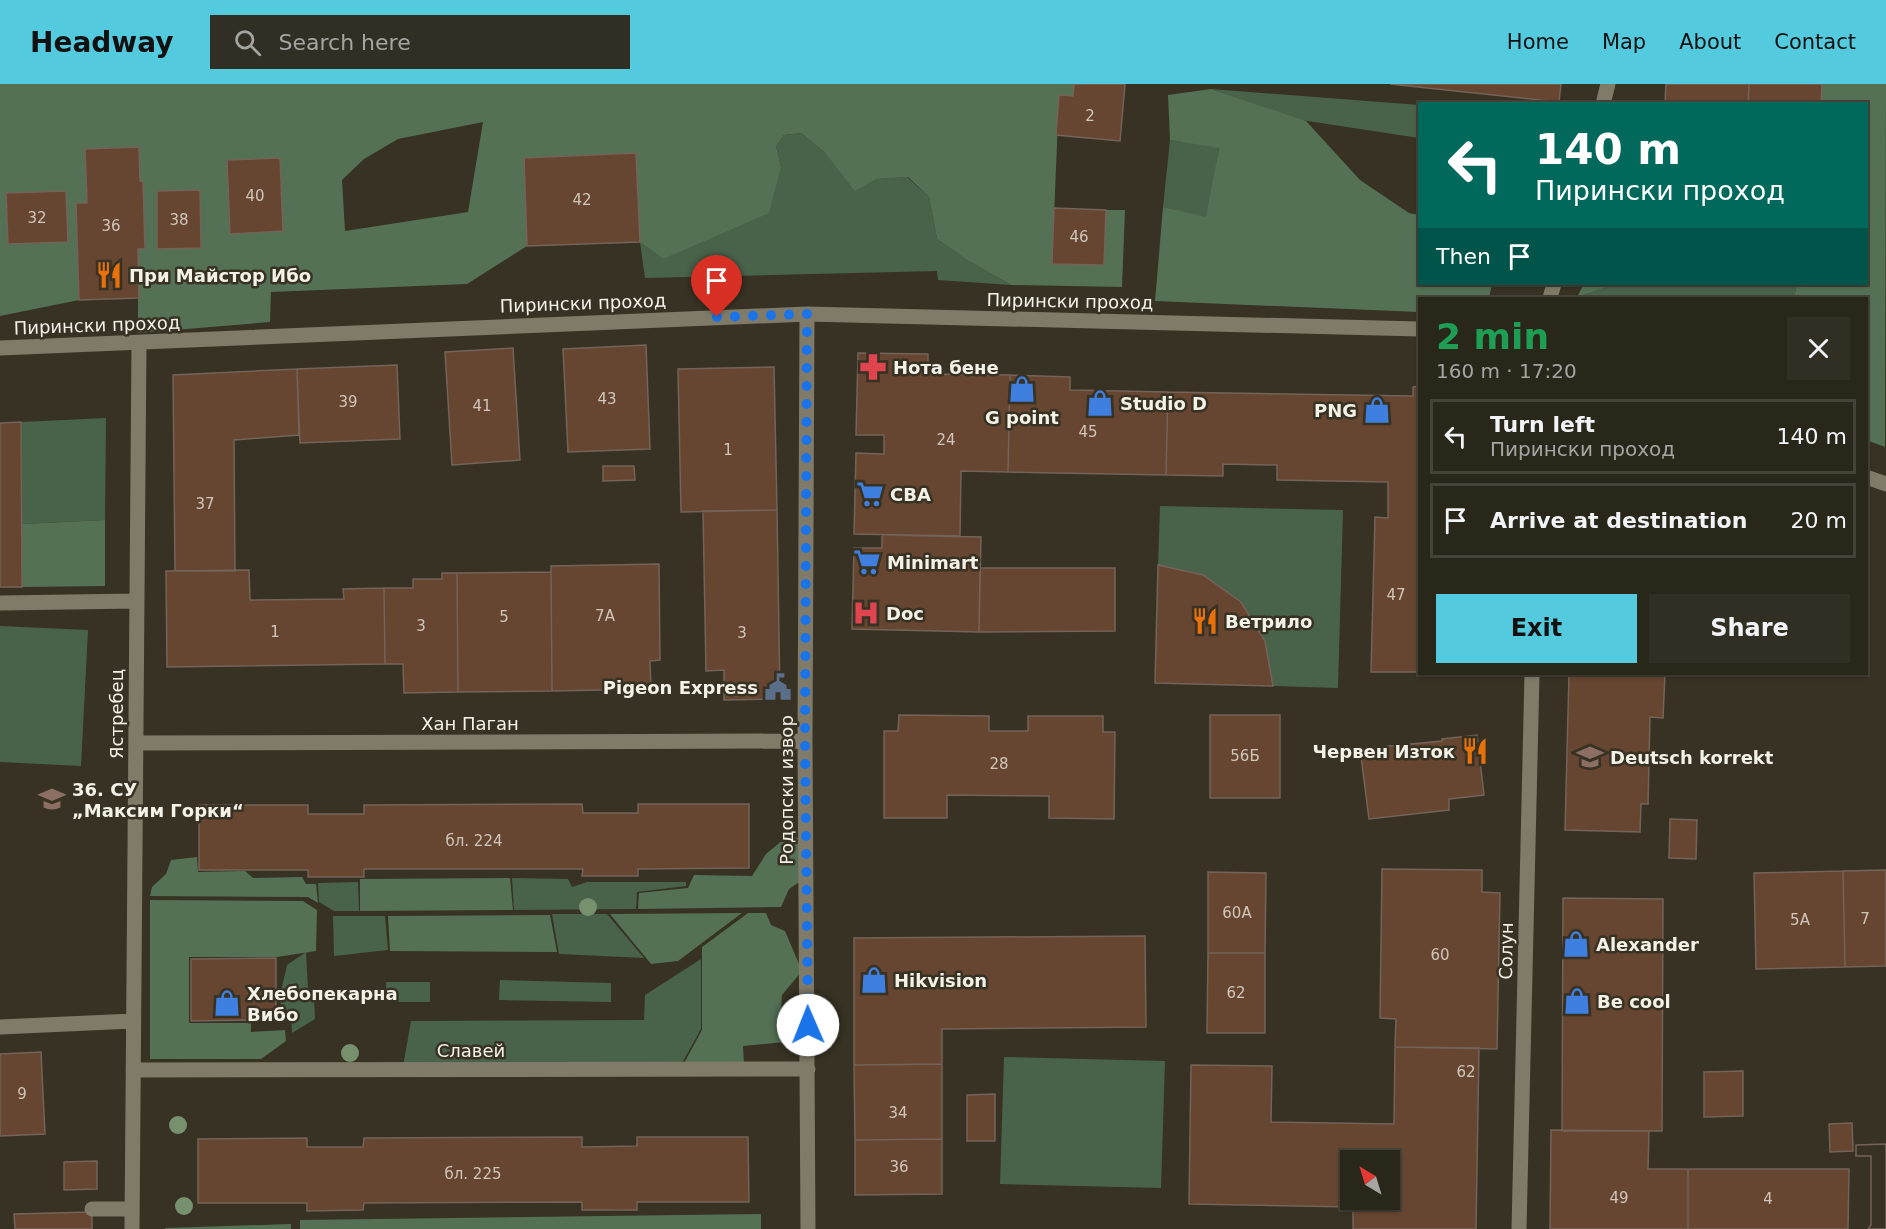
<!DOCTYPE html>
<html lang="en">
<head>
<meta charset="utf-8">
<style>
  body { margin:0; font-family:"DejaVu Sans",sans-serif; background:#312e23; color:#f1f3f6; height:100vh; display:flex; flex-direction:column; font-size:22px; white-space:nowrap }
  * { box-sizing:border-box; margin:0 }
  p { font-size:20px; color:#a5a5a2 }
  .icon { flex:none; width:33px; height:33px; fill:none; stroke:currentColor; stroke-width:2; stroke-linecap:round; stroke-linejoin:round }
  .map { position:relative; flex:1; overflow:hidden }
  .sheet { position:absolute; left:1418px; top:213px; width:450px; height:378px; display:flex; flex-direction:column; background:#29261a; border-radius:0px; box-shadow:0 2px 4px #0004,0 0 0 2px #454339 }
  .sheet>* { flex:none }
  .guide { position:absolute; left:1418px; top:18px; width:450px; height:183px; border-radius:0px; box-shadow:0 2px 4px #0004,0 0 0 2px #454339; background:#00695c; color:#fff; overflow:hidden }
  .needle { width:39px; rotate:322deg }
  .controls { position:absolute; left:1340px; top:1066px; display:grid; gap:12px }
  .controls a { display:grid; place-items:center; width:60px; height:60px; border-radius:0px; background:#29261a; box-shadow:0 2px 4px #0004,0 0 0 2px #454339; font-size:30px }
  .pin { position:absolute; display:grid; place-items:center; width:51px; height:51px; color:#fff; margin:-62px -26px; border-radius:50% 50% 50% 0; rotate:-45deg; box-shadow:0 0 6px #0007 }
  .pin .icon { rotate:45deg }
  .me { position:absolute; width:66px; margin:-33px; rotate:359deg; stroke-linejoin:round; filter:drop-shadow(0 0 4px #0008) }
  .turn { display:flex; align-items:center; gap:21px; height:126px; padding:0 18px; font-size:27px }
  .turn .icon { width:78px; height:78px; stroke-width:2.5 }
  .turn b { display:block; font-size:42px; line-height:51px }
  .then { display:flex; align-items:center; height:57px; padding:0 18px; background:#0003; gap:12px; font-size:22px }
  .round { display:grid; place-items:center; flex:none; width:63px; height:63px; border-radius:0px; background:#312e23 }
  .overview { display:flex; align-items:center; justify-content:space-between; height:102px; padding:0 18px }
  h1 { font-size:36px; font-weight:700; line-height:45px; color:#1e9e55 }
  .primary-button { display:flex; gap:12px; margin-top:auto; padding:12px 18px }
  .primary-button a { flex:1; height:69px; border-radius:0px; background:#54cade; color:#111; font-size:24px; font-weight:700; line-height:69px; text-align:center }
  .primary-button a+a { background:#312e23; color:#f1f3f6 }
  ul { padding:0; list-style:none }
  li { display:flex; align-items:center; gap:18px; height:75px; margin:0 12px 9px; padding:0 6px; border:3px solid #454339; border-radius:0px }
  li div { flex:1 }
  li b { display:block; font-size:22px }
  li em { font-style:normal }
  header { display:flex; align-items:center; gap:36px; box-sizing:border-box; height:84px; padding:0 30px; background:#54cade; color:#111 }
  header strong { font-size:28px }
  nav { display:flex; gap:33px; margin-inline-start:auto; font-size:21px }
  .search { width:420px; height:54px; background:#312e23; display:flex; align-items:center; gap:15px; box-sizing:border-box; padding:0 21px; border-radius:0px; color:#a5a5a2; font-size:22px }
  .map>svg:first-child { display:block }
  .green { fill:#49624a }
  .forest { fill:#547155; fill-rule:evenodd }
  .building { fill:#664531; stroke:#746359; stroke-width:1.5; fill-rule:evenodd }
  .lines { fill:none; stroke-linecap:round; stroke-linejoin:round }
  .minor { stroke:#807b69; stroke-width:15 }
  .tree { fill:#77916f }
  .route { stroke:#1a73e8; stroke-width:10; stroke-dasharray:0 18 }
  .labels { text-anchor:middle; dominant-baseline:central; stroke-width:5; stroke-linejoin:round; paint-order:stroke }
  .number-label { font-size:15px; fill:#d0c6ba }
  .poi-label { font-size:18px; font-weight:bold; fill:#f4f1e7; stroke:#373223; text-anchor:start }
  .street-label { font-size:18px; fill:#f4f1e7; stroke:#373223 }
</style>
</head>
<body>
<header>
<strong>Headway</strong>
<div class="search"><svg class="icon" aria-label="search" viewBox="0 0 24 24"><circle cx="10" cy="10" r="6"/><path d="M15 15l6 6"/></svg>Search here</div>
<nav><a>Home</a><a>Map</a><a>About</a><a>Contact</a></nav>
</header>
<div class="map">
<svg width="1886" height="1145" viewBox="0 0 1886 1145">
  <rect width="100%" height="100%" fill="#373223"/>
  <path class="green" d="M 1211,5 L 1419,21 L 1419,54 L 1301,36 Z
    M 801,49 L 824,68 L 851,101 L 875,95 L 907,93 L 929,113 L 937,155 L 967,176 L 1011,201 L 938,196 L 937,187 L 645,194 L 640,158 L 663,175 L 781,83 L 776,62 L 784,51 Z
    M 1170,56 L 1219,63 L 1215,88 L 1248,86 L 1206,134 L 1163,123 Z
    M 1616,200 L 1797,200 L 1794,214 L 1581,214 L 1577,213 Z
    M 106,334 L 105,436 L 22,440 L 21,338 Z
    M 1160,422 L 1343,426 L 1338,604 L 1273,602 L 1265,557 L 1241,518 L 1203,491 L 1158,481 Z
    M 0,542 L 88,546 L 81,682 L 0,678 Z
    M 512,794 L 568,795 L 572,803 L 587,798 L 686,798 L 686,802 L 637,808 L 636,825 L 514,826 Z
    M 358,798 L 359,827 L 334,827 L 319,818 L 318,799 Z
    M 552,830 L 607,830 L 644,874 L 559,870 Z
    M 333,832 L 385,832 L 388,866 L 334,872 Z
    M 306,868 L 308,906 L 314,914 L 315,935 L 292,949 L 291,931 L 280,919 L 280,911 L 287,881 Z
    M 701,875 L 701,945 L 681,981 L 403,982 L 411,937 L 644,936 L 645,911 Z
    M 500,896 L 611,899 L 611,918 L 499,916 Z
    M 386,898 L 430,898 L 430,918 L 386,918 Z
    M 1004,973 L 1165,977 L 1161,1104 L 1000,1100 Z"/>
  <path class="forest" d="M 0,0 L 1074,0 L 1073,12 L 1059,12 L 1052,180 L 1104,181 L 1106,126 L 1125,126 L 1122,203 L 1011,201 L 967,176 L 937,155 L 929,113 L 908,93 L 876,95 L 855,107 L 824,68 L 801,49 L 784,51 L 776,62 L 781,83 L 769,129 L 663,175 L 640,158 L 636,69 L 525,74 L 527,162 L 467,200 L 271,208 L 270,238 L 138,249 L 138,165 L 145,165 L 143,98 L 140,97 L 139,63 L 85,65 L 87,119 L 76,120 L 79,216 L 0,232 ZM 483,38 L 468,128 L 345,147 L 342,96 L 364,75 L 398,55 Z
    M 1822,0 L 1886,0 L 1885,363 L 1866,356 L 1866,214 L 1794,214 L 1797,200 L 1866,200 L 1866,20 L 1821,19 Z
    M 1211,5 L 1306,37 L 1360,96 L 1409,129 L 1419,131 L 1419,200 L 1492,200 L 1489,214 L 1419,214 L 1419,228 L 1155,217 L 1163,123 L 1206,133 L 1219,64 L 1170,56 L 1168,11 Z
    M 1584,200 L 1616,200 L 1577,213 Z
    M 105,436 L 105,502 L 22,503 L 22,440 Z
    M 789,751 L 805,757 L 804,795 L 789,805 L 781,823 L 638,825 L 639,809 L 688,804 L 694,791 L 752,792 L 766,770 Z
    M 197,773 L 198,788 L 245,787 L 253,794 L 302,793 L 306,800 L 316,800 L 318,819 L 308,813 L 150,812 L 152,803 L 166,790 L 171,776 Z
    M 510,794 L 513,826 L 360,827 L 360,795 Z
    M 150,816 L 303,817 L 317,826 L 316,867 L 277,873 L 189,873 L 189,939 L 251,939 L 251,948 L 285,946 L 286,957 L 261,975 L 150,975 Z
    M 742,829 L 678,877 L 651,880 L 610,830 Z
    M 748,829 L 766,829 L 771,841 L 785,847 L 802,887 L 782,911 L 781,926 L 785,958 L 743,962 L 744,981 L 683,981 L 702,946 L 702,863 Z
    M 550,831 L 557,868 L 390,867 L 388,832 Z
    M 761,1130 L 761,1145 L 300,1145 L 300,1136 Z
    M 291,1140 L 291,1145 L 165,1145 L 165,1144 Z"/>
  <path class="building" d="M 1074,0 L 1125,0 L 1120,57 L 1056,51 L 1059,11 L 1073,12 Z
    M 1390,0 L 1561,0 L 1559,18 Z
    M 1666,0 L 1749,0 L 1748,20 L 1665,19 Z
    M 1749,0 L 1822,0 L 1821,20 L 1748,20 Z
    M 139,63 L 140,97 L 143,97 L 145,165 L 138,165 L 139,214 L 79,216 L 76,119 L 87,119 L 85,65 Z
    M 636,69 L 640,158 L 527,162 L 524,74 Z
    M 280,74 L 283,147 L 230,150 L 227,76 Z
    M 200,106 L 201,164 L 157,165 L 157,107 Z
    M 66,107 L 68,158 L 8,160 L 6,109 Z
    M 1054,124 L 1106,126 L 1104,181 L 1052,180 Z
    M 646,261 L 650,365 L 568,368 L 563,265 Z
    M 513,264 L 520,376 L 452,381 L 445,268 Z
    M 858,269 L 928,270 L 928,290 L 1010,291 L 1008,388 L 961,387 L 960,452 L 854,450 L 856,369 L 884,370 L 884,351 L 856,351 Z
    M 397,281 L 400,355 L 300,359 L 297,285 Z
    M 774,283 L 777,426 L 681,428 L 678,285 Z
    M 297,285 L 299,351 L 234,356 L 235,487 L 175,487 L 173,291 Z
    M 1010,291 L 1070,293 L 1070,306 L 1168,308 L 1166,391 L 1008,388 Z
    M 1418,302 L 1419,302 L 1419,588 L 1371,588 L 1375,433 L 1388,434 L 1388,398 L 1277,396 L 1277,381 L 1223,380 L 1223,392 L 1166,391 L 1168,308 L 1413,312 L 1413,303 Z
    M 21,338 L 22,503 L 0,503 L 0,339 Z
    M 603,382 L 634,382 L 635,396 L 603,397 Z
    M 777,426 L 780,615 L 724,616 L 724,586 L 706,587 L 703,427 Z
    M 882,451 L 981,453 L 979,548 L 852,545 L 854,464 L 882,464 Z
    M 659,480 L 660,576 L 650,577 L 651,605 L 552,607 L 551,482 Z
    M 1158,481 L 1203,491 L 1241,518 L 1265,557 L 1273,602 L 1155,599 Z
    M 980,484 L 1115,484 L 1115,547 L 979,548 Z
    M 249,486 L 250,516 L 344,515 L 343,505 L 384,504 L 385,580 L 167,583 L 166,487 Z
    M 551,488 L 552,607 L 458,608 L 457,489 Z
    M 442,489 L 457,489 L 458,608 L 404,609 L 403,580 L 385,580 L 384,504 L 413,504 L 413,495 L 442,495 Z
    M 1569,590 L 1665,590 L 1663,634 L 1650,633 L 1648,720 L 1641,720 L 1640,748 L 1565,746 Z
    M 899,631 L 989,632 L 989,647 L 1028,647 L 1028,632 L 1103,632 L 1103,648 L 1115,648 L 1114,735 L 1049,734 L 1049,712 L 947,711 L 947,734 L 884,734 L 884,647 L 898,647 Z
    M 1210,631 L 1280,631 L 1280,714 L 1210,714 Z
    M 1477,651 L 1484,711 L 1449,715 L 1449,726 L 1369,735 L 1360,665 L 1442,657 L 1442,655 Z
    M 582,720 L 583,729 L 638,729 L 638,720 L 749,720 L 749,784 L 638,785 L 638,792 L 582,792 L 583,785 L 364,785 L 364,793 L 308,793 L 308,786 L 199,786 L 199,721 L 308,721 L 308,730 L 364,730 L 364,721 Z
    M 1670,735 L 1697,736 L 1696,775 L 1669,774 Z
    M 1382,785 L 1482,786 L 1482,808 L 1500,809 L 1497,965 L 1395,963 L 1396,935 L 1380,934 Z
    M 1886,786 L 1886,882 L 1845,883 L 1843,787 Z
    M 1843,787 L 1845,883 L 1756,885 L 1754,789 Z
    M 1208,788 L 1266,789 L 1265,869 L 1208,869 Z
    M 1563,814 L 1663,815 L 1662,1047 L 1562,1047 Z
    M 1145,852 L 1146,943 L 942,945 L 942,980 L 854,981 L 854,854 Z
    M 1208,869 L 1265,869 L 1265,949 L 1207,949 Z
    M 276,874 L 276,928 L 262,928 L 262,936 L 191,937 L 191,875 Z
    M 1395,963 L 1479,964 L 1476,1145 L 1353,1145 L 1353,1123 L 1189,1120 L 1191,981 L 1272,982 L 1271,1038 L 1394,1040 ZM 1350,1077 L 1389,1077 L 1389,1116 L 1350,1116 Z
    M 41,968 L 45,1050 L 0,1052 L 0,970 Z
    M 942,980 L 942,1055 L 855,1056 L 854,981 Z
    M 1743,987 L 1743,1032 L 1704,1033 L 1704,988 Z
    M 995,1010 L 995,1057 L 967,1057 L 967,1011 Z
    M 1852,1039 L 1853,1067 L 1830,1068 L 1829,1040 Z
    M 1551,1046 L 1649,1047 L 1648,1085 L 1688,1085 L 1688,1145 L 1550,1145 Z
    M 582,1053 L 582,1063 L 637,1062 L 637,1053 L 748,1053 L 749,1118 L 637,1118 L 637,1126 L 582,1126 L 582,1118 L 364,1119 L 363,1126 L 307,1127 L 307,1119 L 198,1119 L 198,1055 L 307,1054 L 307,1063 L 363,1063 L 364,1054 Z
    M 942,1055 L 942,1110 L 855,1111 L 855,1056 Z
    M 1886,1060 L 1886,1145 L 1868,1145 L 1871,1141 L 1871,1072 L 1856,1072 L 1856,1061 Z
    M 1886,1060 L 1886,1145 L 1868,1145 L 1871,1141 L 1871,1072 L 1856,1072 L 1856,1061 Z
    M 97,1077 L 97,1105 L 64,1106 L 64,1078 Z
    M 1688,1085 L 1849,1085 L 1848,1145 L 1688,1145 Z
    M 92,1128 L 92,1145 L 15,1145 L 14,1130 Z"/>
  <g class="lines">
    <path class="minor" d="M 1603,20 L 1608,0
      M 1550,214 L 1554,200
      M 807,230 L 805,657 L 808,1145
      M 0,264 L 807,230 L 1419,245
      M 1866,393 L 1886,400
      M 0,519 L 137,517
      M 136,659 L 805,657
      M 0,943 L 133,937
      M 133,986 L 808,985
      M 92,1125 L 132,1125
      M 132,1145 L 139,259
      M 1519,1145 L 1532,590"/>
  </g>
  <g class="tree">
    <circle cx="588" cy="823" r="9"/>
    <circle cx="350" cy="969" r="9"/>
    <circle cx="178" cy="1041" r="9"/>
    <circle cx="184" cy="1122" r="9"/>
  </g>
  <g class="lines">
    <path class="route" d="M 717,233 L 807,230 L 805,657 L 808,941"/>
  </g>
  <defs>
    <symbol id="restaurant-bare" viewBox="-9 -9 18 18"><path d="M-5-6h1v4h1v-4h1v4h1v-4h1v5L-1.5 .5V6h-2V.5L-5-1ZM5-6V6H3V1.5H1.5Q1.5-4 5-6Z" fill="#e8710a" stroke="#373223" stroke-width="2.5" paint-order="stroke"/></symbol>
    <symbol id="pharmacy-bare" viewBox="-9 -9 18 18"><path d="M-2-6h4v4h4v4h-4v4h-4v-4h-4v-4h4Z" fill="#e0444e" stroke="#373223" stroke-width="2.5" paint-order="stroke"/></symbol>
    <symbol id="shop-bare" viewBox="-9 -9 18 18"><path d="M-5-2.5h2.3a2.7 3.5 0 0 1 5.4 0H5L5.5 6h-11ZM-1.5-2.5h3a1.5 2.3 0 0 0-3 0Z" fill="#3f7fe0" stroke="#373223" stroke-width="2.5" paint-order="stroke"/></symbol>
    <symbol id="supermarket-bare" viewBox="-9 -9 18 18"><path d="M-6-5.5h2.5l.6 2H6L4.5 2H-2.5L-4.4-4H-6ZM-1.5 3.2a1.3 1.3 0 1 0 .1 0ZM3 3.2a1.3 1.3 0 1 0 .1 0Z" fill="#3f7fe0" stroke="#373223" stroke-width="2.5" paint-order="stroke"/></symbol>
    <symbol id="hospital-bare" viewBox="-9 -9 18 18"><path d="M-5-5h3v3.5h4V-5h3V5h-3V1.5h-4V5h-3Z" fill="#e0444e" stroke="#373223" stroke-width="2.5" paint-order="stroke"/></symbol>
    <symbol id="civic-bare" viewBox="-9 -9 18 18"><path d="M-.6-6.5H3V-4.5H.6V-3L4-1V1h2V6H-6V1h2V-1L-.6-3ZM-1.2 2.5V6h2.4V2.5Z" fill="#5c6f8a" stroke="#373223" stroke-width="2.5" paint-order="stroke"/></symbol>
    <symbol id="school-bare" viewBox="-9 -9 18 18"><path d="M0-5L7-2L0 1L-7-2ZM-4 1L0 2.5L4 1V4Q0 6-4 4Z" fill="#8d6e63" stroke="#373223" stroke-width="2.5" paint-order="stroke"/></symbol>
  </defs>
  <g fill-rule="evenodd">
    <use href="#restaurant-bare" x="90" y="172" width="38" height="38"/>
    <use href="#pharmacy-bare" x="854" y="264" width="38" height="38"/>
    <use href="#shop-bare" x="1003" y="286" width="38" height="38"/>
    <use href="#shop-bare" x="1081" y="300" width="38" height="38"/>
    <use href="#shop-bare" x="1358" y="307" width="38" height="38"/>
    <use href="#supermarket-bare" x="851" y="391" width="38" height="38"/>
    <use href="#supermarket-bare" x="848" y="459" width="38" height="38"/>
    <use href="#hospital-bare" x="847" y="510" width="38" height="38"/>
    <use href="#restaurant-bare" x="1186" y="518" width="38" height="38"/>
    <use href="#civic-bare" x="759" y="584" width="38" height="38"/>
    <use href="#restaurant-bare" x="1456" y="648" width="38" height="38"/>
    <use href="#school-bare" x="1571" y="654" width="38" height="38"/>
    <use href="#school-bare" x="33" y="696" width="38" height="38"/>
    <use href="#shop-bare" x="1557" y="841" width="38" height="38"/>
    <use href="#shop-bare" x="855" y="877" width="38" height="38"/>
    <use href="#shop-bare" x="1558" y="898" width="38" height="38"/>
    <use href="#shop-bare" x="208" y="900" width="38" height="38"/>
  </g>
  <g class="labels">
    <g class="number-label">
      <text x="1090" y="32">2</text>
      <text x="255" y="112">40</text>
      <text x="582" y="116">42</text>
      <text x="37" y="134">32</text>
      <text x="179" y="136">38</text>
      <text x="111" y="142">36</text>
      <text x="1079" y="153">46</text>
      <text x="607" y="315">43</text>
      <text x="348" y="318">39</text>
      <text x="482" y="322">41</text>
      <text x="1088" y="348">45</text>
      <text x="946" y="356">24</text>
      <text x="728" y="366">1</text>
      <text x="205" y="420">37</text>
      <text x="1396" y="511">47</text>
      <text x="605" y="532">7А</text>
      <text x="504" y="533">5</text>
      <text x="421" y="542">3</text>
      <text x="275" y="548">1</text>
      <text x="742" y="549">3</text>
      <text x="1245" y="672">56Б</text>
      <text x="999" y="680">28</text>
      <text x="474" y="757">бл. 224</text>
      <text x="1237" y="829">60А</text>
      <text x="1865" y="835">7</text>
      <text x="1800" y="836">5А</text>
      <text x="1440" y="871">60</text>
      <text x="1236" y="909">62</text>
      <text x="1466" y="988">62</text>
      <text x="22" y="1010">9</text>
      <text x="898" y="1029">34</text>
      <text x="899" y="1083">36</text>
      <text x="473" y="1090">бл. 225</text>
      <text x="1619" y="1114">49</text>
      <text x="1768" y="1115">4</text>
    </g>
    <g class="poi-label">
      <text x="129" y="191">При Майстор Ибо</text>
      <text x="893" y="283">Нота бене</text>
      <text x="1120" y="319">Studio D</text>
      <text x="1357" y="326" text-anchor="end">PNG</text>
      <text x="1022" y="333" text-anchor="middle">G point</text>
      <text x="890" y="410">CBA</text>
      <text x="887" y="478">Minimart</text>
      <text x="886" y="529">Doc</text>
      <text x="1225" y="537">Ветрило</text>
      <text x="758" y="603" text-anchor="end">Pigeon Express</text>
      <text x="1455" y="667" text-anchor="end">Червен Изток</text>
      <text x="1610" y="673">Deutsch korrekt</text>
      <text x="72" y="705">36. СУ<tspan x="72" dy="21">„Максим Горки“</tspan></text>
      <text x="1596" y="860">Alexander</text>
      <text x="894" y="896">Hikvision</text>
      <text x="247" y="909">Хлебопекарна<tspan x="247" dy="21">Вибо</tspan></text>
      <text x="1597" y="917">Be cool</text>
    </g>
    <g class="street-label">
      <text transform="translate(1070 217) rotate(1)">Пирински проход</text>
      <text transform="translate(583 219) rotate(-2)">Пирински проход</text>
      <text transform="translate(97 241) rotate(-2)">Пирински проход</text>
      <text transform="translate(116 630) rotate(-90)">Ястребец</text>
      <text x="470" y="639">Хан Паган</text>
      <text transform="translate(786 706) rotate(-90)">Родопски извор</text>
      <text transform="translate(1506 867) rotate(-89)">Солун</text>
      <text x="471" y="966">Славей</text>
    </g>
  </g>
</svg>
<div class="controls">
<a><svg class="needle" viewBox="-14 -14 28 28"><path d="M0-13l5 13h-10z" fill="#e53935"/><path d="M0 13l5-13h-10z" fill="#a5a5a2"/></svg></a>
</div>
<div class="pin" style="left:717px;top:233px;background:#d93025"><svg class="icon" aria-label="arrive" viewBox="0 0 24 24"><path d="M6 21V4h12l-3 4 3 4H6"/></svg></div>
<svg class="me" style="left:808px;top:941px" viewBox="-20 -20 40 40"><circle r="19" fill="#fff"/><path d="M0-13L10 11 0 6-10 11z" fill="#1a73e8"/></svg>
<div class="guide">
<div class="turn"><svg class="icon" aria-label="left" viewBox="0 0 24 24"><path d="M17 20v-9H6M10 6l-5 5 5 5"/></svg><div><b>140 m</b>Пирински проход</div></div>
<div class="then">Then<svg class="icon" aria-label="arrive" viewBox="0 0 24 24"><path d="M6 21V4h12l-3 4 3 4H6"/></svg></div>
</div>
<section class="sheet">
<div class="overview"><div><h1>2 min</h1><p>160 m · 17:20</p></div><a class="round"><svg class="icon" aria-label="close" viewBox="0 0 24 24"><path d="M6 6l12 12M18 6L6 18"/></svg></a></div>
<ul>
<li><svg class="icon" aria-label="left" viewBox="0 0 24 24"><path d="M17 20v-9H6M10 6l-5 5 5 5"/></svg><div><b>Turn left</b><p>Пирински проход</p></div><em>140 m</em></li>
<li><svg class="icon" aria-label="arrive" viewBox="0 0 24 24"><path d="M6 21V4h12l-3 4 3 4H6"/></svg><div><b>Arrive at destination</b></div><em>20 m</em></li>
</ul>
<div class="primary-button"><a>Exit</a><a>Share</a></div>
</section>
</div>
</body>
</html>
